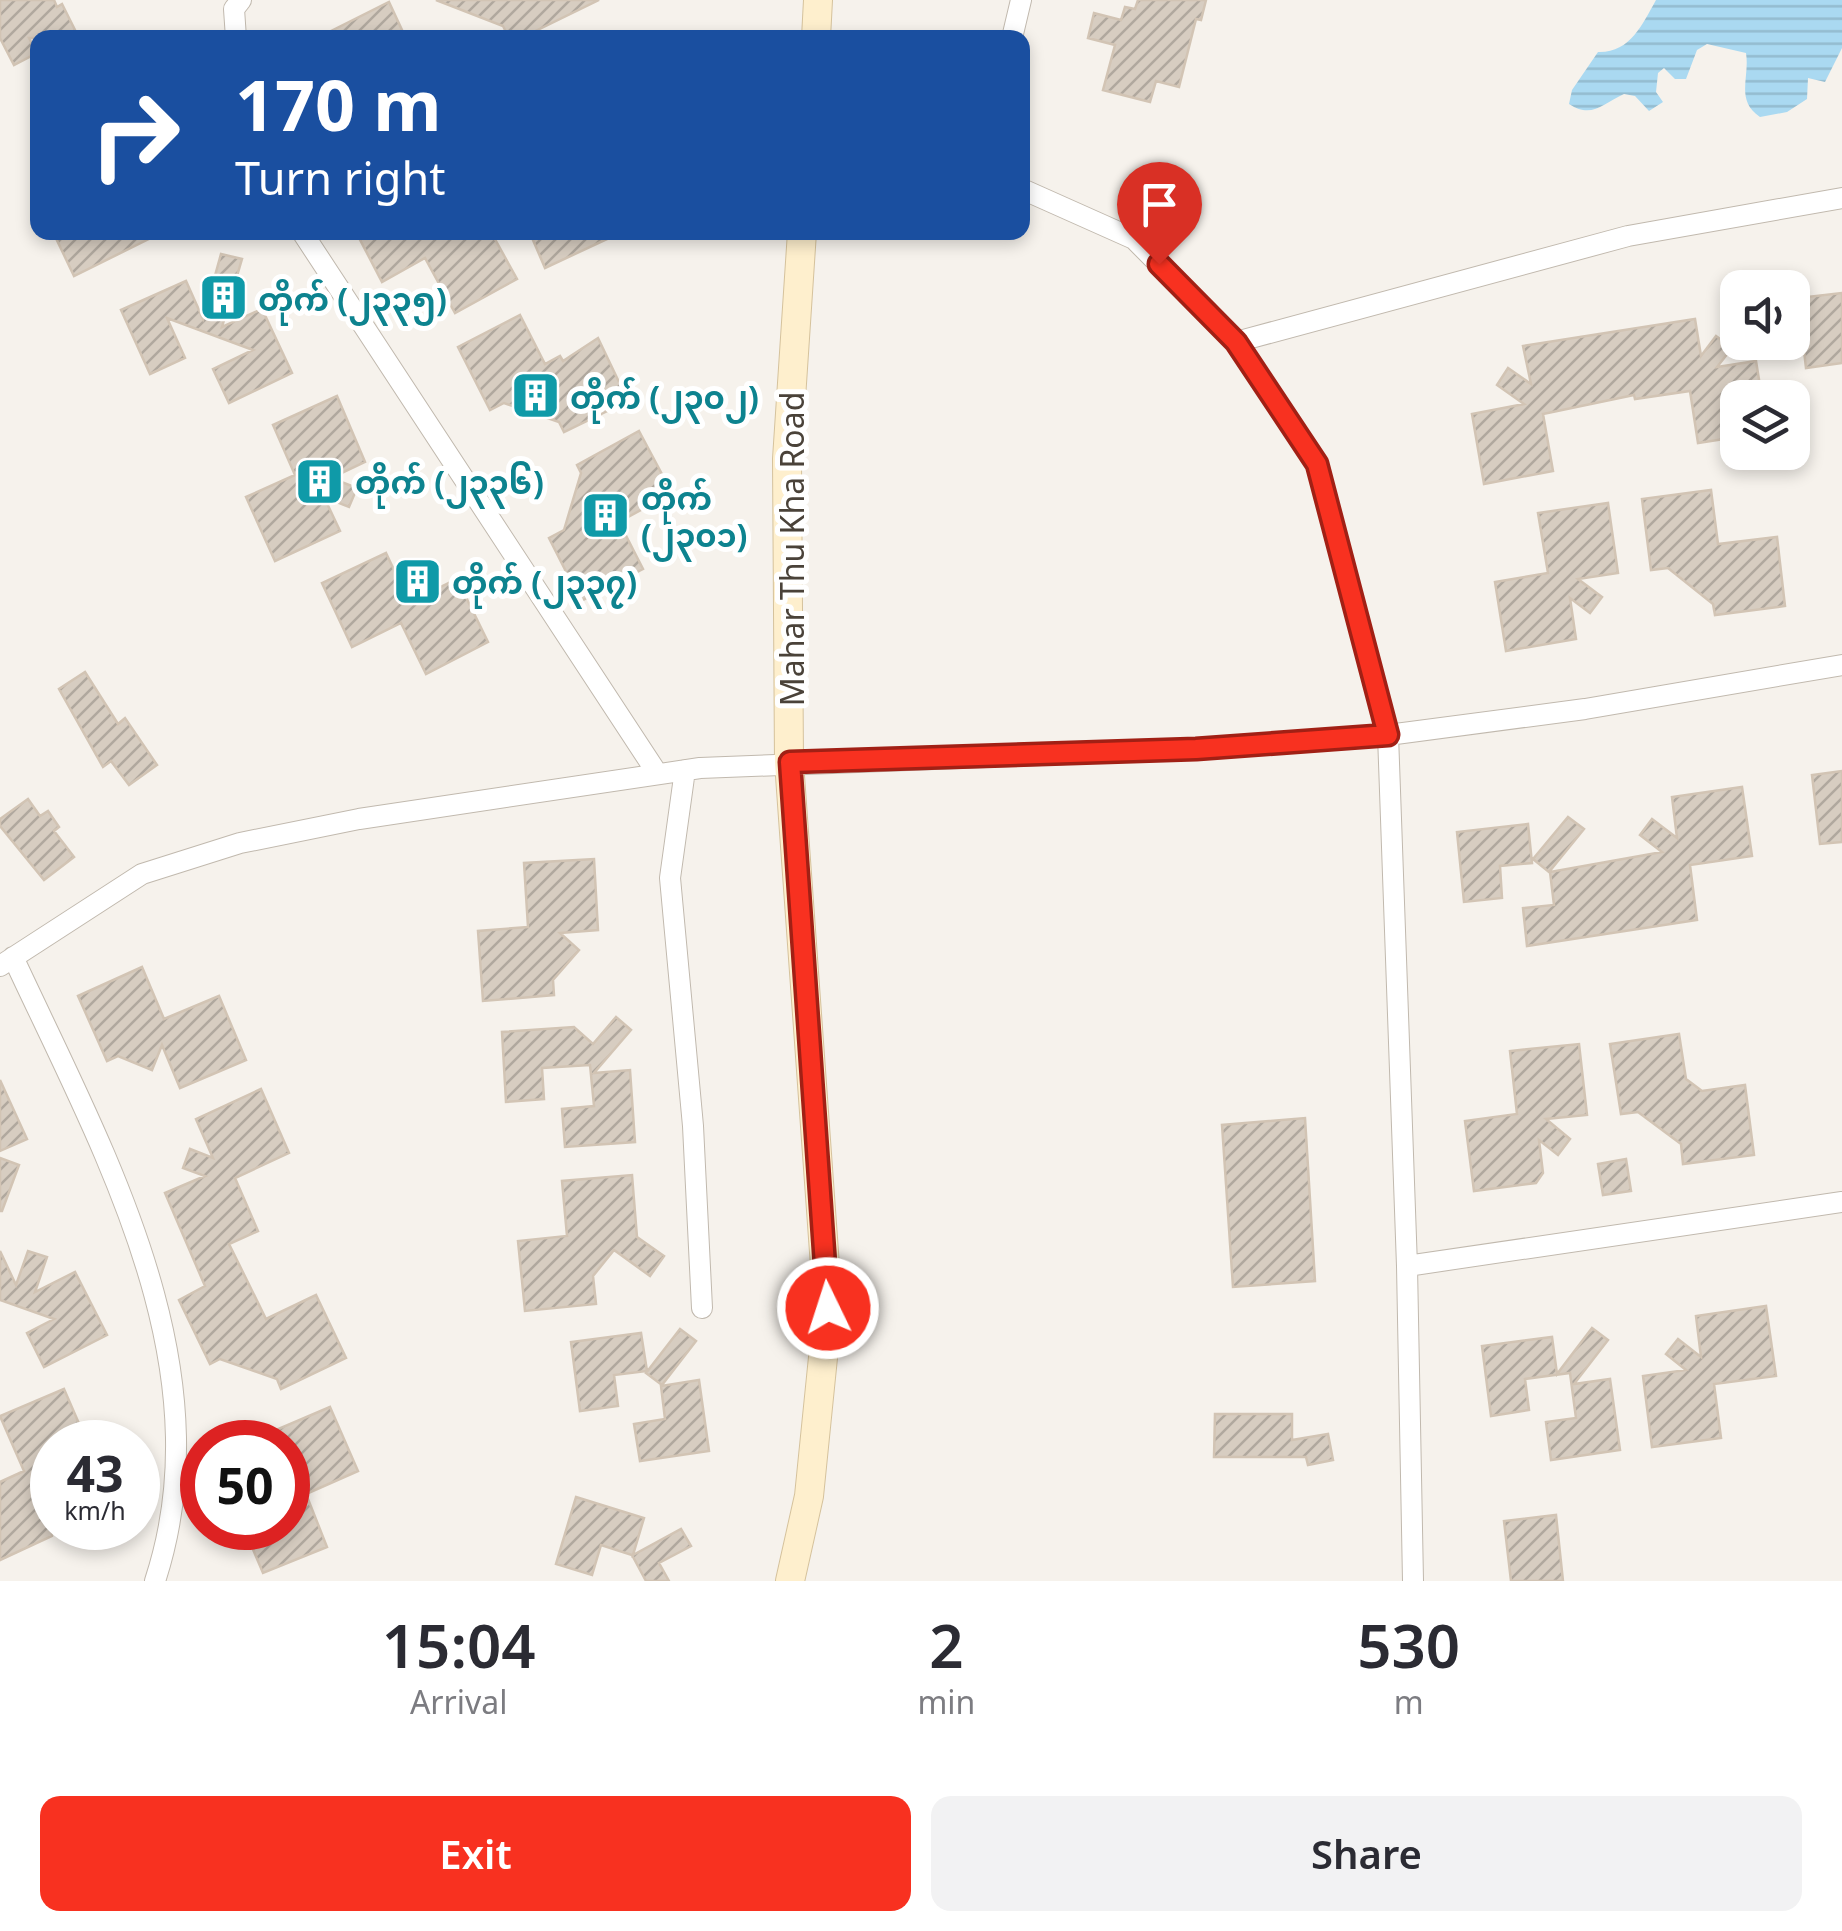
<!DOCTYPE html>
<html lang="en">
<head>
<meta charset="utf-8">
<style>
  body { margin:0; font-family:"Noto Sans","Noto Sans Myanmar",sans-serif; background:#f2f2f3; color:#2b2b33; height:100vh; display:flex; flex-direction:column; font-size:38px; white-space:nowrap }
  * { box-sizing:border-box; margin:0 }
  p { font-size:32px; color:#7c7c81 }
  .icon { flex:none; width:55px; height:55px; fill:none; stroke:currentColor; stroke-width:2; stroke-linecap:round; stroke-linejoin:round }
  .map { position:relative; height:1581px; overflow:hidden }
  .sheet { display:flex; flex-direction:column; background:#fff; flex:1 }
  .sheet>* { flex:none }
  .banner { position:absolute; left:30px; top:30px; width:1000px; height:210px; border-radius:20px; box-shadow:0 5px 15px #0003; background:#1a4fa0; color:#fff; overflow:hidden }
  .tools { position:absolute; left:1720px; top:270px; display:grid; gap:20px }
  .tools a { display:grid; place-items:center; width:90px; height:90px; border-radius:20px; background:#fff; box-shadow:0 5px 15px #0003; font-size:50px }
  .speed { position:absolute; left:30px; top:1420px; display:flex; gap:20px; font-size:50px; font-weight:700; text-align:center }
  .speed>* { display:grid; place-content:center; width:130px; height:130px; border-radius:50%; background:#fff; box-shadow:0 5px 15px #0003; line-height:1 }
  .speed small { font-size:25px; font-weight:400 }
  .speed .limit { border:15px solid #d22; background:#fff; color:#111 }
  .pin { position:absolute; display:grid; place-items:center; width:85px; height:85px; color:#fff; margin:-102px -42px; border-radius:50% 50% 50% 0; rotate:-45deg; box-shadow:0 0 10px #0007 }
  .pin .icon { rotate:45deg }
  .me { position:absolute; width:110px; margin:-55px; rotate:356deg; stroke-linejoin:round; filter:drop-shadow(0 0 8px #0008) }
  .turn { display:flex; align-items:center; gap:35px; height:210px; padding:0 40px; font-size:45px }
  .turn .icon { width:130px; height:130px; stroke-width:2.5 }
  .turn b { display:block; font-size:70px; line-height:85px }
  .eta { display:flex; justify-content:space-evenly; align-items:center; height:170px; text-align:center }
  .eta b { font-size:60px; font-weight:600; line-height:70px }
  .cta { display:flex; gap:20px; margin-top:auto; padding:20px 40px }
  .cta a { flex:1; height:115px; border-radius:20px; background:#f83120; color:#fff; font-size:40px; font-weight:600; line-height:115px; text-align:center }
  .cta a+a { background:#f2f2f3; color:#2b2b33 }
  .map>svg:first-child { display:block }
  .water { fill:url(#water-rules) }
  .building { fill:url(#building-hatch); stroke:#d2c4b4; stroke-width:2.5 }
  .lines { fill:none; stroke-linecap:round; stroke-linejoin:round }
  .minor-casing { stroke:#c1b9ae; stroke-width:22 }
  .secondary-casing { stroke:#d5c29c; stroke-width:30 }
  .minor { stroke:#fff; stroke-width:20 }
  .secondary { stroke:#feefcd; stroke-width:28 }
  .route-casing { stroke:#a12015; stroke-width:25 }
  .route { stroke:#f83120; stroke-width:18 }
  .labels { text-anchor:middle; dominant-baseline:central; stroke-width:10; stroke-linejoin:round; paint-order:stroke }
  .culture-label { font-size:32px; font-weight:bold; fill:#0d838f; stroke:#fff; text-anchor:start }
  .street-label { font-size:32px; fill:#4a4239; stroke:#fff }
</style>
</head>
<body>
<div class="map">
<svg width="1842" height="1581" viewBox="0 0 1842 1581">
  <defs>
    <pattern id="water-rules" width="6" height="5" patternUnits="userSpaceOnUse" patternTransform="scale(2.5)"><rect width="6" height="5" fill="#aad9f1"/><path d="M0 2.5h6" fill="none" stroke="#94bbcf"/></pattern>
    <pattern id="building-hatch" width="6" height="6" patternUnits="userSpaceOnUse" patternTransform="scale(2.5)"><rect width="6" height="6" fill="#d7cdc1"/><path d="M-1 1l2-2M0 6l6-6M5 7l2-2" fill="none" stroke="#b0a89e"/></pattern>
  </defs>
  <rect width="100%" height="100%" fill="#f6f2ec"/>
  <path class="water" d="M 1656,0 L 1842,0 L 1842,48 L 1825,82 L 1808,78 L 1807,99 L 1787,112 L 1760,117 C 1735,100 1750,78 1746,53 L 1707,44 L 1697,50 L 1686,79 L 1675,79 L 1664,68 L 1658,73 L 1656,92 L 1663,102 L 1649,111 L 1635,96 L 1624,94 C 1602,104 1592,119 1569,104 L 1572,90 L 1598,52 C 1630,53 1642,25 1656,0 Z"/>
  <path class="building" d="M 0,0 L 54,0 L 57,7 L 62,4 L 76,32 L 65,38 L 29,38 L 37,53 L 14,65 L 0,38 Z
    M 436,0 L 599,0 L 521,38 L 509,38 L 503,26 Z
    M 1138,0 L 1206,0 L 1201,20 L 1196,19 L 1179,87 L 1156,81 L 1150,102 L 1103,90 L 1115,45 L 1088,38 L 1094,13 L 1121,20 L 1125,7 L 1135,9 Z
    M 389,2 L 402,30 L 398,32 L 400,38 L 317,38 Z
    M 53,232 L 163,232 L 74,276 Z
    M 356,232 L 491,232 L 517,279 L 455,313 L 425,258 L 382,282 Z
    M 535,232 L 622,232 L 545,268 L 533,240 L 537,238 Z
    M 221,254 L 242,259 L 222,327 L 262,309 L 292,373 L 229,403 L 213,369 L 253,350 L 167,318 L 185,358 L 150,374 L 121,310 L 186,281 L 203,319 Z
    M 1842,293 L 1842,363 L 1806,368 L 1798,298 Z
    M 520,315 L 545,364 L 560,356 L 563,361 L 598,338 L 628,401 L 564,432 L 559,422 L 504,403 L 490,410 L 458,347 Z
    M 1695,319 L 1701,356 L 1716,336 L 1732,348 L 1717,367 L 1756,361 L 1761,392 L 1757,398 L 1738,398 L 1738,429 L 1722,432 L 1724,439 L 1698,443 L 1690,391 L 1635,399 L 1634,395 L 1543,414 L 1553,471 L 1484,484 L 1472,414 L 1524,404 L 1497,385 L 1508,368 L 1531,384 L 1523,346 Z
    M 337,396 L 365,462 L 331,478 L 357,488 L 349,507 L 324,497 L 340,531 L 275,561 L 246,497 L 295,475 L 273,425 Z
    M 639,431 L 672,493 L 619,522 L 643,569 L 581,601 L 549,538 L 564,530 L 581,473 L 577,465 Z
    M 1711,490 L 1718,544 L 1777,537 L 1785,606 L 1715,615 L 1713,604 L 1668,568 L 1651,570 L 1642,499 Z
    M 1608,503 L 1618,573 L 1578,579 L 1602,597 L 1590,613 L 1570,598 L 1576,639 L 1506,651 L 1495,582 L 1548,573 L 1538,513 Z
    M 386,553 L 403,589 L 413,562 L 432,568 L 422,596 L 457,579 L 488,642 L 426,674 L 401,623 L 352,647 L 322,583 Z
    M 85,672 L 118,724 L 125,718 L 157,765 L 129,785 L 111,761 L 103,767 L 59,689 Z
    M 1842,771 L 1842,842 L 1820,844 L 1812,775 Z
    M 1742,787 L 1752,856 L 1690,865 L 1697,920 L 1527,946 L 1523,908 L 1554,905 L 1550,872 L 1662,852 L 1640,835 L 1652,819 L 1677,838 L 1672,797 Z
    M 28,799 L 40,816 L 48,811 L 59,827 L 54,831 L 74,857 L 44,880 L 0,826 L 0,819 Z
    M 1568,817 L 1584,829 L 1549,872 L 1533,859 Z
    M 1528,824 L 1532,863 L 1500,866 L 1502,898 L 1464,902 L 1457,832 Z
    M 594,859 L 598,930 L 560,933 L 579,950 L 553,980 L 554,995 L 483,1001 L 478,931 L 528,927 L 524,863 Z
    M 142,967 L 164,1019 L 219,996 L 246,1060 L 180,1088 L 162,1045 L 152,1070 L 118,1056 L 107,1061 L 78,996 Z
    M 616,1017 L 631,1030 L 594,1073 L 630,1070 L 635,1142 L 565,1147 L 562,1109 L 594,1106 L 590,1065 L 542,1068 L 544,1099 L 506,1102 L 502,1032 L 574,1027 L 593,1044 Z
    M 1679,1034 L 1686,1079 L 1702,1091 L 1745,1085 L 1754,1155 L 1683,1164 L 1681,1144 L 1638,1112 L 1621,1114 L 1610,1044 Z
    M 1579,1044 L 1587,1115 L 1546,1119 L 1570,1139 L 1558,1155 L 1539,1140 L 1543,1173 L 1536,1183 L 1474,1191 L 1465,1121 L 1517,1114 L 1510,1051 Z
    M 0,1080 L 27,1139 L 0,1151 Z
    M 261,1089 L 289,1153 L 235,1178 L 258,1231 L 229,1244 L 266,1319 L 316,1295 L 346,1358 L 281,1389 L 277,1379 L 220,1359 L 210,1364 L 179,1300 L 205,1286 L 165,1193 L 205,1176 L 183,1168 L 190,1149 L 213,1158 L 196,1119 Z
    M 1305,1118 L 1315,1281 L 1233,1287 L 1222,1125 Z
    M 0,1158 L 19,1165 L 2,1211 L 0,1211 Z
    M 1626,1159 L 1631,1191 L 1603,1195 L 1598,1164 Z
    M 632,1175 L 637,1237 L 664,1256 L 650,1276 L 614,1250 L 593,1276 L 596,1304 L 525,1311 L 518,1241 L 567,1236 L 562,1181 Z
    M 0,1251 L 16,1285 L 28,1251 L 47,1257 L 35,1292 L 75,1272 L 107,1335 L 44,1367 L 27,1333 L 54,1319 L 0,1300 Z
    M 1766,1306 L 1776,1376 L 1714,1384 L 1721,1438 L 1652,1447 L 1643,1376 L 1686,1370 L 1666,1354 L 1678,1339 L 1701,1357 L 1696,1316 Z
    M 1592,1328 L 1608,1340 L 1574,1384 L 1610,1379 L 1620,1450 L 1551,1460 L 1546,1422 L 1576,1418 L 1570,1373 L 1525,1379 L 1529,1410 L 1491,1416 L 1482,1346 L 1552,1337 L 1557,1374 Z
    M 680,1329 L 696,1341 L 662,1385 L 646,1373 Z
    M 641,1333 L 647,1371 L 614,1375 L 618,1406 L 580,1411 L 571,1342 Z
    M 699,1380 L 709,1451 L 640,1461 L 634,1424 L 665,1419 L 661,1386 Z
    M 64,1389 L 87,1442 L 52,1442 L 52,1536 L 0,1560 L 0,1482 L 24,1471 L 0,1416 Z
    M 330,1407 L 358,1471 L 306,1494 L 327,1547 L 263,1573 L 244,1528 L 288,1528 L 288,1442 L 248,1442 Z
    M 1215,1414 L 1292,1414 L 1292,1440 L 1328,1434 L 1333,1460 L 1308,1465 L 1306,1457 L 1214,1457 Z
    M 576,1497 L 644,1518 L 633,1555 L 681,1529 L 691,1546 L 659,1563 L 669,1581 L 646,1581 L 632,1555 L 601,1545 L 592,1575 L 556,1564 Z
    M 1556,1515 L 1563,1581 L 1511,1581 L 1504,1521 Z"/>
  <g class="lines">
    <defs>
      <path id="minor" d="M 236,38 L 234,9 L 241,0
        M 1012,38 L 1021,0
        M 1022,189 L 1134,239 L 1236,342 L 1317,464 L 1388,735 L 1407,1266 L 1413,1581
        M 302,232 L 657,773
        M 1236,342 L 1628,236 L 1842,198
        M 685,770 L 670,878 L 693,1126 L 702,1308
        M 13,957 C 102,1149 226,1364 155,1581
        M 0,966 L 142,874 L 240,843 L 359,819 L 700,768 L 1196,749 L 1388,735 L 1585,709 L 1842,665
        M 1407,1266 L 1842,1202"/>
      <path id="secondary" d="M 816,38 L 818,0
        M 790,1581 L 809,1496 L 828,1308 L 789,762 L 787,459 L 802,232"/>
    </defs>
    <use href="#minor" class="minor-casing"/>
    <use href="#secondary" class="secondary-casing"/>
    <use href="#minor" class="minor"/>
    <use href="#secondary" class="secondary"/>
  </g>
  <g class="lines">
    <defs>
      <path id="route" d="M 828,1308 L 790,762 L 1196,749 L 1388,735 L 1317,464 L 1236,342 L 1159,264"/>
    </defs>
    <use href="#route" class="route-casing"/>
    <use href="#route" class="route"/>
  </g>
  <defs>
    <symbol id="building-square" viewBox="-11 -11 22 22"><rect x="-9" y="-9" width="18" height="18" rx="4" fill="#0f9aa8" stroke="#fff"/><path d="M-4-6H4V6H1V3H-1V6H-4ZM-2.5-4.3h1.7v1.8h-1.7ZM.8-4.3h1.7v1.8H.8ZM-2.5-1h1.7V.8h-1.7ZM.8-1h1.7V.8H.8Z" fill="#fff"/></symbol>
  </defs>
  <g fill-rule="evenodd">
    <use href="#building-square" x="196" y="270" width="55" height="55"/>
    <use href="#building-square" x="508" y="368" width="55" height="55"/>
    <use href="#building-square" x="292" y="454" width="55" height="55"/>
    <use href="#building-square" x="578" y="488" width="55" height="55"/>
    <use href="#building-square" x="390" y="554" width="55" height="55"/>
  </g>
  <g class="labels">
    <g class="culture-label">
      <text x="258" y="298">တိုက် (၂၃၃၅)</text>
      <text x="570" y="396">တိုက် (၂၃၀၂)</text>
      <text x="355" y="481">တိုက် (၂၃၃၆)</text>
      <text x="641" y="497">တိုက်<tspan x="641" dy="37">(၂၃၀၁)</tspan></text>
      <text x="452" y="581">တိုက် (၂၃၃၇)</text>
    </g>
    <g class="street-label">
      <text transform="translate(791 549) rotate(-90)">Mahar Thu Kha Road</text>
    </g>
  </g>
</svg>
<div class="tools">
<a><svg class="icon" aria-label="sound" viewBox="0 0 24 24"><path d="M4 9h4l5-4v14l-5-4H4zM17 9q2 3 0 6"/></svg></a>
<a><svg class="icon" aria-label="layers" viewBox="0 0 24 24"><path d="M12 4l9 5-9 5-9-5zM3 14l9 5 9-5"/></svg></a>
</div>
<div class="speed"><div>43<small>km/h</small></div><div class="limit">50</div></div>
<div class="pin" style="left:1159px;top:264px;background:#d93025"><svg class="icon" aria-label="arrive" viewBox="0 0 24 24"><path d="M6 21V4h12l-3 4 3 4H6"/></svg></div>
<svg class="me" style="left:828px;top:1308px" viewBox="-20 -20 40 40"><circle r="17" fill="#f83120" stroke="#fff" stroke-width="3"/><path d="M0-11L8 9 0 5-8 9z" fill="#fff"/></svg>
<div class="banner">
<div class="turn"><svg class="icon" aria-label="right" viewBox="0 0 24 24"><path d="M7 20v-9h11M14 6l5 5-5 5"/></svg><div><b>170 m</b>Turn right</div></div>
</div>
</div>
<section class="sheet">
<div class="eta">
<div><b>15:04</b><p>Arrival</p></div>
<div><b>2</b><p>min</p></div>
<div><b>530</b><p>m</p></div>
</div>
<div class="cta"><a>Exit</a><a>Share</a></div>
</section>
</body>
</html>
